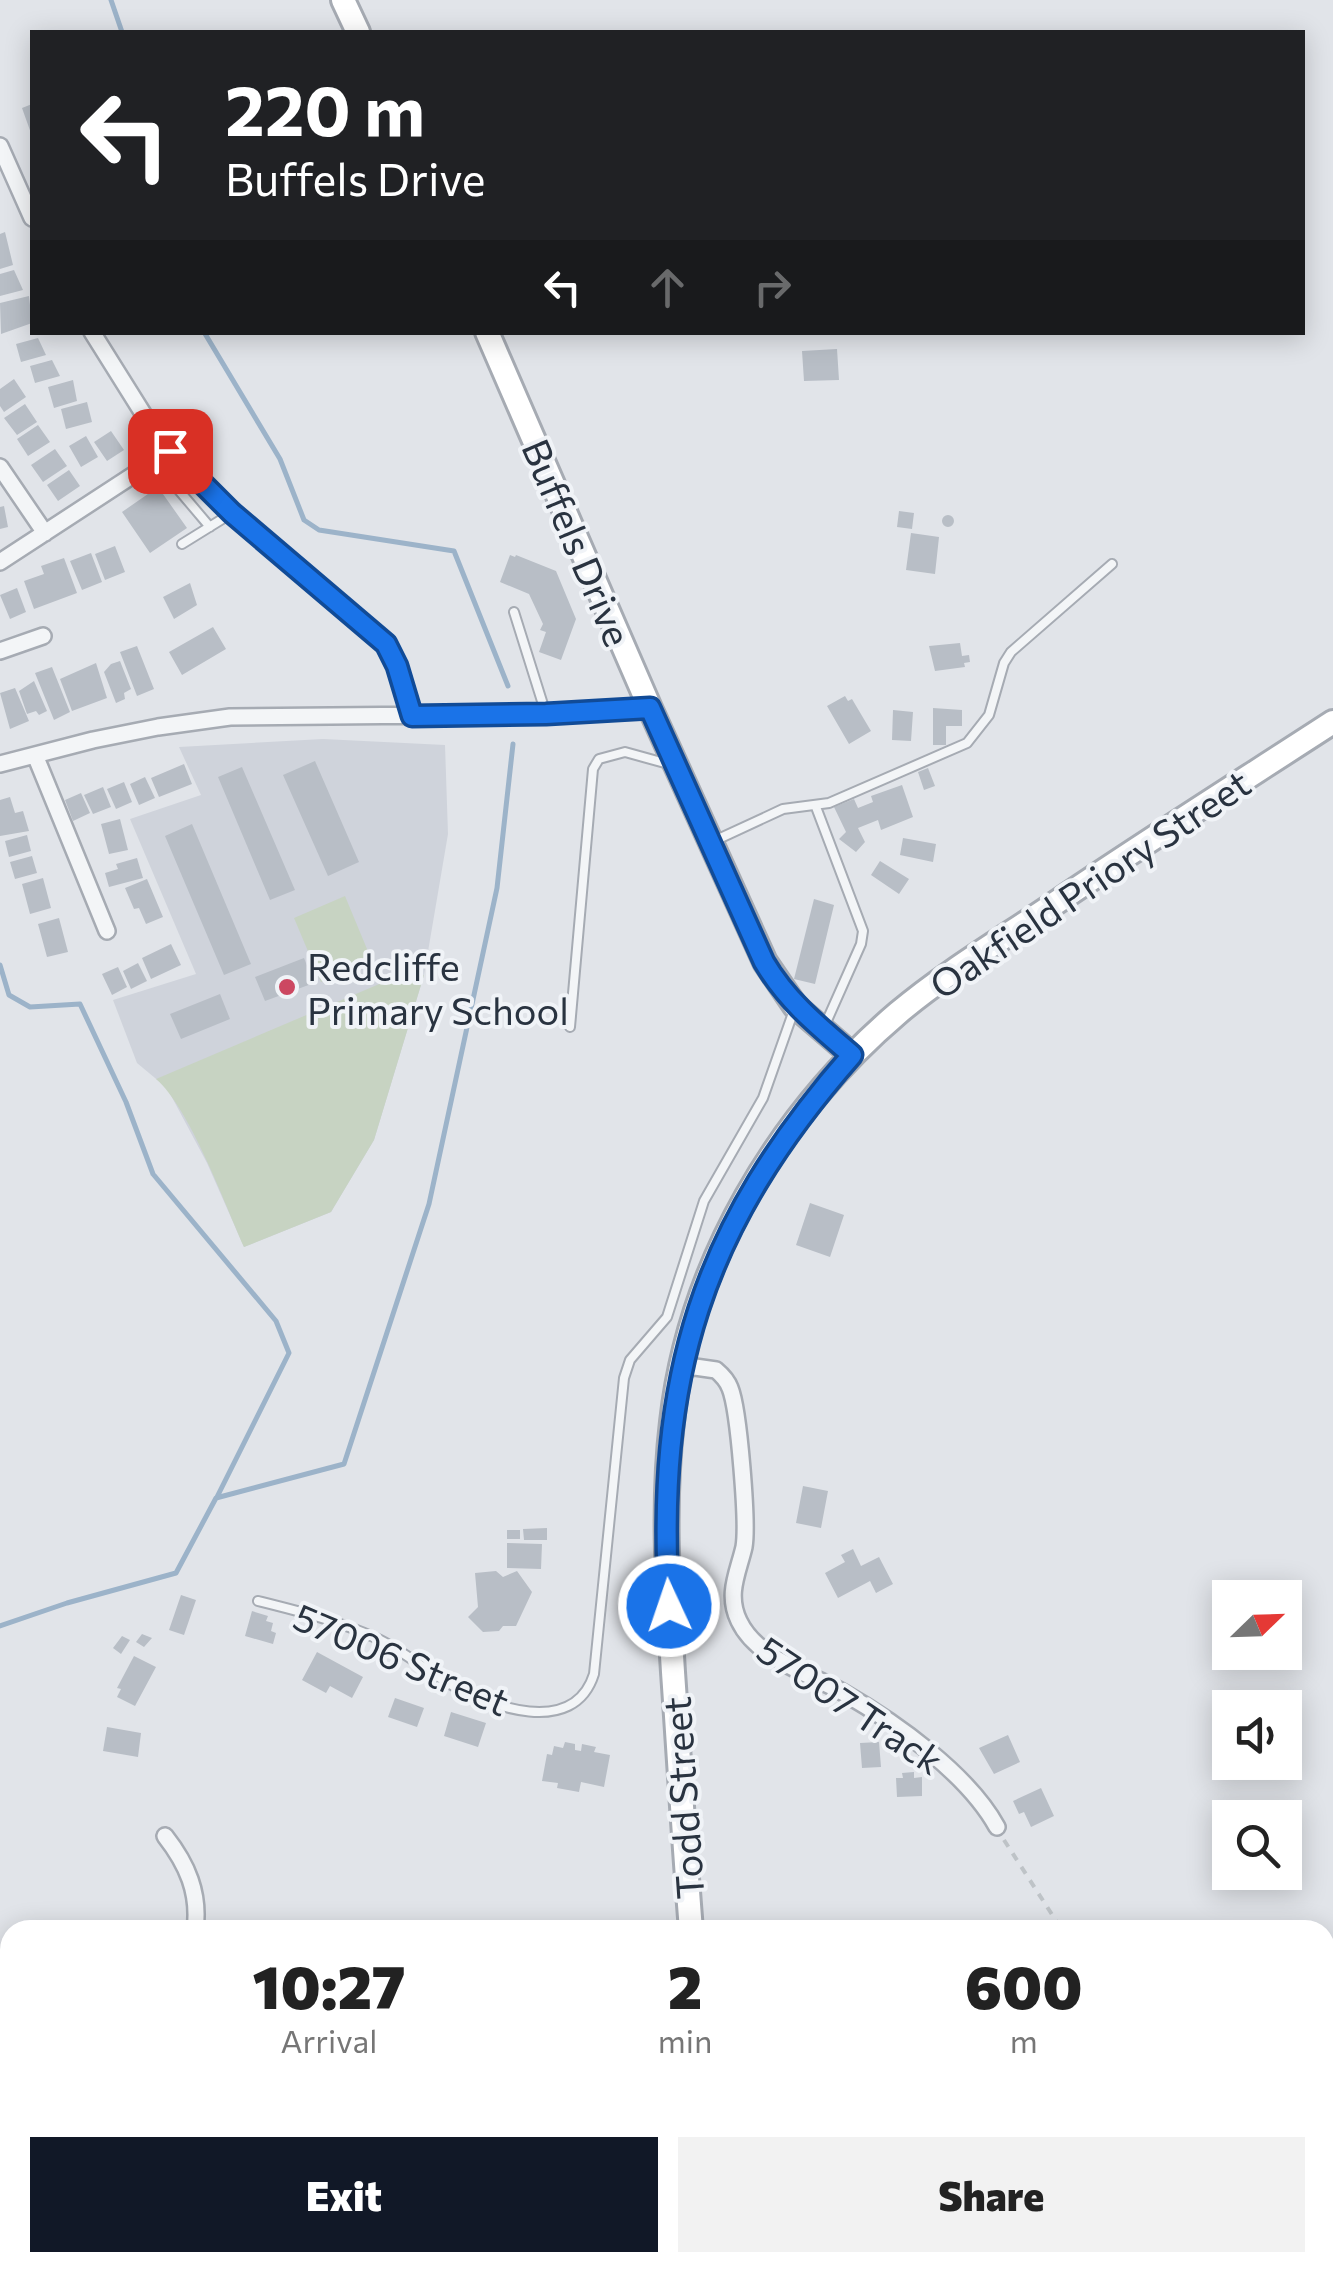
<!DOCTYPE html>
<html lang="en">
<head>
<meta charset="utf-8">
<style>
  body { margin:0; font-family:Commissioner,sans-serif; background:#f2f2f2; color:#222; height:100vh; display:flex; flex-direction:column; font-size:38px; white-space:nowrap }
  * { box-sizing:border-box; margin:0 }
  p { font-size:32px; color:#767676 }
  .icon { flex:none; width:55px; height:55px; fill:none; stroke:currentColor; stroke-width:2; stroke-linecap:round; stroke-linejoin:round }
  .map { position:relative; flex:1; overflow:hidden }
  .panel { position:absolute; left:0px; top:1920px; width:1335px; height:352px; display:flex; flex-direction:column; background:#fff; border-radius:30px 30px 0 0; box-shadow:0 5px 25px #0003 }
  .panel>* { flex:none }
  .guide { position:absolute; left:30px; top:30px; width:1275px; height:305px; border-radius:0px; box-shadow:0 5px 25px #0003; background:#202124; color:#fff; overflow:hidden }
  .needle { width:65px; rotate:67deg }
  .tools { position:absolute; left:1212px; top:1580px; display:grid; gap:20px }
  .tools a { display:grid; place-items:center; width:90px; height:90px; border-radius:0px; background:#fff; box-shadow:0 5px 25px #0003; font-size:50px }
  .pin { position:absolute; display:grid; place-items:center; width:85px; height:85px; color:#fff; margin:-42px; border-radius:20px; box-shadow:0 5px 15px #0006 }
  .me { position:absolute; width:110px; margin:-55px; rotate:357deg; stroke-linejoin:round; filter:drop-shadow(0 0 8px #0008) }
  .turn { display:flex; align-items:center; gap:35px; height:210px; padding:0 30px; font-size:45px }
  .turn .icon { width:130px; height:130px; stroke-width:2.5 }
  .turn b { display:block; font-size:70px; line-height:85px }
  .lanes { display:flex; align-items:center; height:95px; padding:0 30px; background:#0003; justify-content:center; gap:50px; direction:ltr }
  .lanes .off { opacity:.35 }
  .eta { display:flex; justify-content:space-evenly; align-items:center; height:170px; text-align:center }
  .eta b { font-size:60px; font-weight:800; line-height:70px }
  .primary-button { display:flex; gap:20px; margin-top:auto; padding:20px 30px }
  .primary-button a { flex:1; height:115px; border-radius:0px; background:#111827; color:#fff; font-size:40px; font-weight:800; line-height:115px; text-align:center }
  .primary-button a+a { background:#f2f2f2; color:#222 }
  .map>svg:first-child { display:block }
  .built { fill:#cfd3db }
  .pitch { fill:#c7d3c2 }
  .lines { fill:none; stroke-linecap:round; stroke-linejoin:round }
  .stream { stroke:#9cb3c9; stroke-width:5 }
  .building { fill:#b8bec6 }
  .lane-casing { stroke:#a6abb3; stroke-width:12 }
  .street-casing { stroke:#a6abb3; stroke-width:20 }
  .secondary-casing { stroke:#a6abb3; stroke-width:28 }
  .path { stroke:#bec3c7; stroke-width:4; stroke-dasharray:8 8; stroke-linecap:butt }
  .lane { stroke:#f3f5f7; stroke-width:8 }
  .street { stroke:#f3f5f7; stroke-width:15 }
  .secondary { stroke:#fff; stroke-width:22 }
  .route-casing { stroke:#114b97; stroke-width:25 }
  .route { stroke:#1a73e8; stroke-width:18 }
  .poi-dot { fill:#cc4761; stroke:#f0f3f7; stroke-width:4 }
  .labels { text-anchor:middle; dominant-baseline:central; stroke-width:8; stroke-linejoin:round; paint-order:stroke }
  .street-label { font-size:38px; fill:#293340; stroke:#f0f3f7 }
  .poi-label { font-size:38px; fill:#293340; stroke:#f0f3f7; text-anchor:start }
</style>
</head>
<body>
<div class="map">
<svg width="1333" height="2272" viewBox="0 0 1333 2272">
  <rect width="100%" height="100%" fill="#e1e4e9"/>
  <path class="built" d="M 323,739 L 445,745 L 448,834 L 424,975 L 374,1140 L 331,1212 L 244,1247 L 207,1163 L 167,1088 L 137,1063 L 113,1000 L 196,974 L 130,819 L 201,795 L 179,747 Z"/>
  <path class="pitch" d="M 345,896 L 372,961 L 321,982 L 294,918 Z
    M 424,975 L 374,1140 L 331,1212 L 244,1247 C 225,1204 189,1107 156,1079 L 384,982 Z"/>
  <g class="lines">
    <path class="stream" d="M 111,0 L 122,32
      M 204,332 L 280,459 L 304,520 L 319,530 L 454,551 L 508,686
      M 0,965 L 9,995 L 30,1007 L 80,1004 L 126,1102 L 153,1174 L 276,1321 L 289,1353 L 217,1497
      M 0,1626 L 67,1603 L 176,1573 L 216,1498 L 344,1464 L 429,1204 L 497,888 L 513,744
      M 0,1975 L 10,2000
      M 330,2262 L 333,2272"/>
  </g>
  <path class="building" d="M 32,104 L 32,136 L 22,108 Z
    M 5,232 L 13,265 L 0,269 L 0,234 Z
    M 14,270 L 23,290 L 0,296 L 0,274 Z
    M 29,296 L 32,323 L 1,334 L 0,303 Z
    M 38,338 L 46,355 L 21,362 L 16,344 Z
    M 837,349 L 839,380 L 804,381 L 802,351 Z
    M 52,360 L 60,376 L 35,383 L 30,366 Z
    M 14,379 L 26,397 L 4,412 L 0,406 L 0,389 Z
    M 73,380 L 77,401 L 54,408 L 48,387 Z
    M 87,402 L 92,422 L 66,429 L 61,409 Z
    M 25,404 L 37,422 L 17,435 L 4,418 Z
    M 38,425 L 50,442 L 28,456 L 17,439 Z
    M 111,431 L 124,450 L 107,461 L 94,442 Z
    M 86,436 L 98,457 L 81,467 L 69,446 Z
    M 55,449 L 67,466 L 43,482 L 31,465 Z
    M 69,470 L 80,486 L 58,501 L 47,485 Z
    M 158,487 L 187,528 L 150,553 L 122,512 Z
    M 4,506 L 8,527 L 0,529 L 0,507 Z
    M 899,511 L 914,513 L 912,529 L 897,527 Z
    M942 521a6 6 0 1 1 12 0a6 6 0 1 1-12 0Z
    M 911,533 L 939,537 L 935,574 L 906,570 Z
    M 115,546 L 125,572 L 105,580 L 95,554 Z
    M 91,553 L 102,582 L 82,590 L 70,561 Z
    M 510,555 L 515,557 L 516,555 L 556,571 L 576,619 L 561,660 L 539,652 L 546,632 L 540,630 L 543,624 L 529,594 L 500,582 Z
    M 64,558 L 77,593 L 34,609 L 24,581 L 44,574 L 41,566 Z
    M 190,583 L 197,605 L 174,619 L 163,597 Z
    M 17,588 L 26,612 L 10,619 L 0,595 Z
    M 213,627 L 226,649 L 182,675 L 169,652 Z
    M 960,643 L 962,656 L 969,655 L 970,662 L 964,663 L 965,667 L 935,671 L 929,646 Z
    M 137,646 L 154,689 L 137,696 L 120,652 Z
    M 120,661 L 131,689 L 124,693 L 125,699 L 116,703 L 104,672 L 111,664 Z
    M 96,663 L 107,698 L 72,711 L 60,679 Z
    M 52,667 L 70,712 L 54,720 L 35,673 Z
    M 34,681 L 47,711 L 39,715 L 36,711 L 27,714 L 19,691 Z
    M 15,688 L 29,721 L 10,729 L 0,693 Z
    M 845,696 L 848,701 L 852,699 L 871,731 L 849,744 L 827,706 Z
    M 933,708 L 962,710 L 962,726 L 946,726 L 946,745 L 933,745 Z
    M 893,710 L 913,712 L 911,741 L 892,740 Z
    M 315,761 L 359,862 L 328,876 L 283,775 Z
    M 184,764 L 192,784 L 159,797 L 151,778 Z
    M 242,767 L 295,890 L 270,900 L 218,777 Z
    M 928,768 L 935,786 L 924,790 L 918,772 Z
    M 145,777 L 155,798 L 139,805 L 130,784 Z
    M 124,782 L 132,802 L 116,809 L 107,789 Z
    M 902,785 L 913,817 L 881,830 L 878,820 L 858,828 L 865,842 L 856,852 L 839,839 L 846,832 L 834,807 L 854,799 L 858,808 L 873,802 L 871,796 Z
    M 103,787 L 111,807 L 93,814 L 84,795 Z
    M 81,793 L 90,813 L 73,821 L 65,800 Z
    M 10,797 L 15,813 L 23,811 L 29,831 L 0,836 L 0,800 Z
    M 120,819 L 128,850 L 109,854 L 101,824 Z
    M 192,824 L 251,964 L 224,975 L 165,836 Z
    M 27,835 L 31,851 L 9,857 L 5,841 Z
    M 903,838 L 936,844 L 933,862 L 900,855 Z
    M 32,856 L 37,873 L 15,879 L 10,862 Z
    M 137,858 L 143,878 L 109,887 L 105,873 L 118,869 L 116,864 Z
    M 880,861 L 909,879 L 899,894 L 871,875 Z
    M 43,878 L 51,908 L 30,914 L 22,884 Z
    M 147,879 L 163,917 L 146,924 L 139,908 L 134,909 L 125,888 Z
    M 814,899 L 834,905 L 815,984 L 794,979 Z
    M 59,918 L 68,952 L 47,957 L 38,924 Z
    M 171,944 L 181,965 L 151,979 L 142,958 Z
    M 304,958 L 314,983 L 265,1001 L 255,977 Z
    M 138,963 L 147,981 L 131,989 L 123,971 Z
    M 118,967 L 127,987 L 112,995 L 102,974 Z
    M 220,994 L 230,1019 L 181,1039 L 170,1014 Z
    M 810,1203 L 844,1215 L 830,1257 L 796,1245 Z
    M 803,1486 L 828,1491 L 821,1528 L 796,1523 Z
    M 547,1528 L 547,1540 L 524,1540 L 523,1529 Z
    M 507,1530 L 520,1530 L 520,1539 L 507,1539 Z
    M 507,1543 L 542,1544 L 541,1569 L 507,1568 Z
    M 853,1549 L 861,1566 L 879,1557 L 893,1584 L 876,1593 L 870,1581 L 838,1598 L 825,1573 L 845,1562 L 841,1555 Z
    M 496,1571 L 503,1577 L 517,1571 L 532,1592 L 516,1626 L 503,1626 L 499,1631 L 483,1632 L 468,1617 L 478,1607 L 475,1573 Z
    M 181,1595 L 196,1600 L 184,1635 L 169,1630 Z
    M 252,1611 L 268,1616 L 266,1621 L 273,1623 L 271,1631 L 276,1633 L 273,1644 L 245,1636 Z
    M 142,1634 L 152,1638 L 144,1647 L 136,1642 Z
    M 122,1636 L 130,1640 L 121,1654 L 113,1648 Z
    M 317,1652 L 363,1677 L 352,1698 L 330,1686 L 326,1693 L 302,1680 Z
    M 134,1656 L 156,1667 L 135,1706 L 117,1697 L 121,1689 L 117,1688 Z
    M 395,1698 L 424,1708 L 417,1727 L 388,1717 Z
    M 451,1712 L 486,1723 L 478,1747 L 444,1736 Z
    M 107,1727 L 141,1733 L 138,1757 L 103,1751 Z
    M 1008,1735 L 1020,1762 L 994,1774 L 979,1748 Z
    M 565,1742 L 575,1744 L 575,1750 L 581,1751 L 582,1744 L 596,1747 L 594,1752 L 610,1755 L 604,1787 L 581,1782 L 579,1792 L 557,1788 L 558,1783 L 542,1781 L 547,1754 L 552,1755 L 554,1746 L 563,1748 Z
    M 879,1742 L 881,1767 L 862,1768 L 860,1743 Z
    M 914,1772 L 914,1778 L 922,1777 L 922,1796 L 897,1797 L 896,1778 L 903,1778 L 902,1773 Z
    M 1041,1788 L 1054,1816 L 1031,1827 L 1024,1812 L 1019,1814 L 1013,1801 Z
    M 0,2233 L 4,2234 L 3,2239 L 10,2242 L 10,2262 L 25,2262 L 23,2268 L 0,2260 Z
    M 550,2262 L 575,2262 L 576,2269 L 551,2272 Z
    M 823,2262 L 843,2262 L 842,2272 L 822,2270 Z"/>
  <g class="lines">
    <defs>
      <path id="lane" d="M 166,475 L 210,527
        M 182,544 L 232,513
        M 514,612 L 546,714
        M 816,807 L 863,931 L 861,944 L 825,1025
        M 714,841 L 783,809 L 829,803 L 967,743 L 989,715 L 1004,663 L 1011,652 L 1112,564
        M 570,1027 L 593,769 L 599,759 L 625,752 L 672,765
        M 258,1601 C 298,1611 339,1621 376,1638 C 402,1650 424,1669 448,1683 C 490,1707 574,1738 594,1674 L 624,1378 L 630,1360 L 667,1317 L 704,1201 L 763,1098 L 794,1010"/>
      <path id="street" d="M 0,146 L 32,218
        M 92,332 L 149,423 L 198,482 L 385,645 L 397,665 L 412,717
        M 0,467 L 45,533
        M 0,562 L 170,451
        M 0,651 L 43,636
        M 35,755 L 107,931
        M 0,764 L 93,740 L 158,727 L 230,717 L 546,714 L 650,708
        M 681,1370 L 695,1367 L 716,1370 C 722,1375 727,1380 730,1388 C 739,1410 748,1524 744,1547 C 738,1573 726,1594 739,1621 C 757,1659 809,1673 844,1693 C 896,1723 968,1774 997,1827
        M 165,1836 C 187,1864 200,1893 195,1930
        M 88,2272 L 90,2262"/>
      <path id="secondary" d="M 343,0 L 358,32
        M 487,332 L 650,708 L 765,962 L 795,1006 L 852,1055
        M 691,1930 C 684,1844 679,1758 673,1672 C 668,1589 662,1505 672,1422 C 689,1265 778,1115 898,1013 C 948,971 1006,937 1060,900 C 1150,839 1242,781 1333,722
        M 718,2262 L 718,2272"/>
    </defs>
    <use href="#lane" class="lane-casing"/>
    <use href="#street" class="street-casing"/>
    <use href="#secondary" class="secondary-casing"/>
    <path class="path" d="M 1004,1840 L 1062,1930
      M 1175,2262 L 1190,2272
      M 953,2272 L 957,2262
      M 1293,2272 L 1333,2260"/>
    <use href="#lane" class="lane"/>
    <use href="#street" class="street"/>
    <use href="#secondary" class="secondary"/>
  </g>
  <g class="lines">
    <defs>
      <path id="route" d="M 170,451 L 232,513 L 386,644 L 397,666 L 412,716 L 546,714 L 650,708 L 764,962 C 787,1001 818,1026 852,1055 C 701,1227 655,1377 669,1606"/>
    </defs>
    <use href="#route" class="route-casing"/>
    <use href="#route" class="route"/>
  </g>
  <circle class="poi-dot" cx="287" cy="987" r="10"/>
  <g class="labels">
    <g class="street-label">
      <text transform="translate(578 542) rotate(67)">Buffels Drive</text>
      <text transform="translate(1089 883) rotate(-34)">Oakfield Priory Street</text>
      <text transform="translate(402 1658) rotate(23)">57006 Street</text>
      <text transform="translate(851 1704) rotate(34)">57007 Track</text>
      <text transform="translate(682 1798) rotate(-94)">Todd Street</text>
    </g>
    <g class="poi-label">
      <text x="307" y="965">Redcliffe<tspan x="307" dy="44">Primary School</tspan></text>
    </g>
  </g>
</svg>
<div class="tools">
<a><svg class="needle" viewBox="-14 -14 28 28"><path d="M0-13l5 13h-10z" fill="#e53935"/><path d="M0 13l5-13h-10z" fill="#767676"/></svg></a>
<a><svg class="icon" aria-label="sound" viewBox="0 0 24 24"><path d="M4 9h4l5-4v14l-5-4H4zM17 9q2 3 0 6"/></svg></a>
<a><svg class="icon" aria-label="search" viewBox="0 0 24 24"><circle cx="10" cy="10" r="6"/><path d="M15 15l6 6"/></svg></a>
</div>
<div class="pin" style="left:170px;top:451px;background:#d93025"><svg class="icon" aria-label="arrive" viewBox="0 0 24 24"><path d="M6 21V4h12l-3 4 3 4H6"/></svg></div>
<svg class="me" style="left:669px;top:1606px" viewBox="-20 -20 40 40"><circle r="17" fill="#1a73e8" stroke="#fff" stroke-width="3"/><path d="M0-11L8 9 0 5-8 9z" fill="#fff"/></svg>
<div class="guide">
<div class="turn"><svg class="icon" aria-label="left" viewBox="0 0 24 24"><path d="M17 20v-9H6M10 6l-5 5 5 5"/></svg><div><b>220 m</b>Buffels Drive</div></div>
<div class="lanes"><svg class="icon" aria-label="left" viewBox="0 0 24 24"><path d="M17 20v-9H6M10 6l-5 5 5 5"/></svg><svg class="icon off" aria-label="ahead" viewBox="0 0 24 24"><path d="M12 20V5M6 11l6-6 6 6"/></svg><svg class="icon off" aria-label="right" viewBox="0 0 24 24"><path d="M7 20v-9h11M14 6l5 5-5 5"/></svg></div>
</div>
<section class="panel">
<div class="eta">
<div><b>10:27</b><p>Arrival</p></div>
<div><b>2</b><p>min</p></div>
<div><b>600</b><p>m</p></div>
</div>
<div class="primary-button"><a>Exit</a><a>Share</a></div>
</section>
</div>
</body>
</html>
